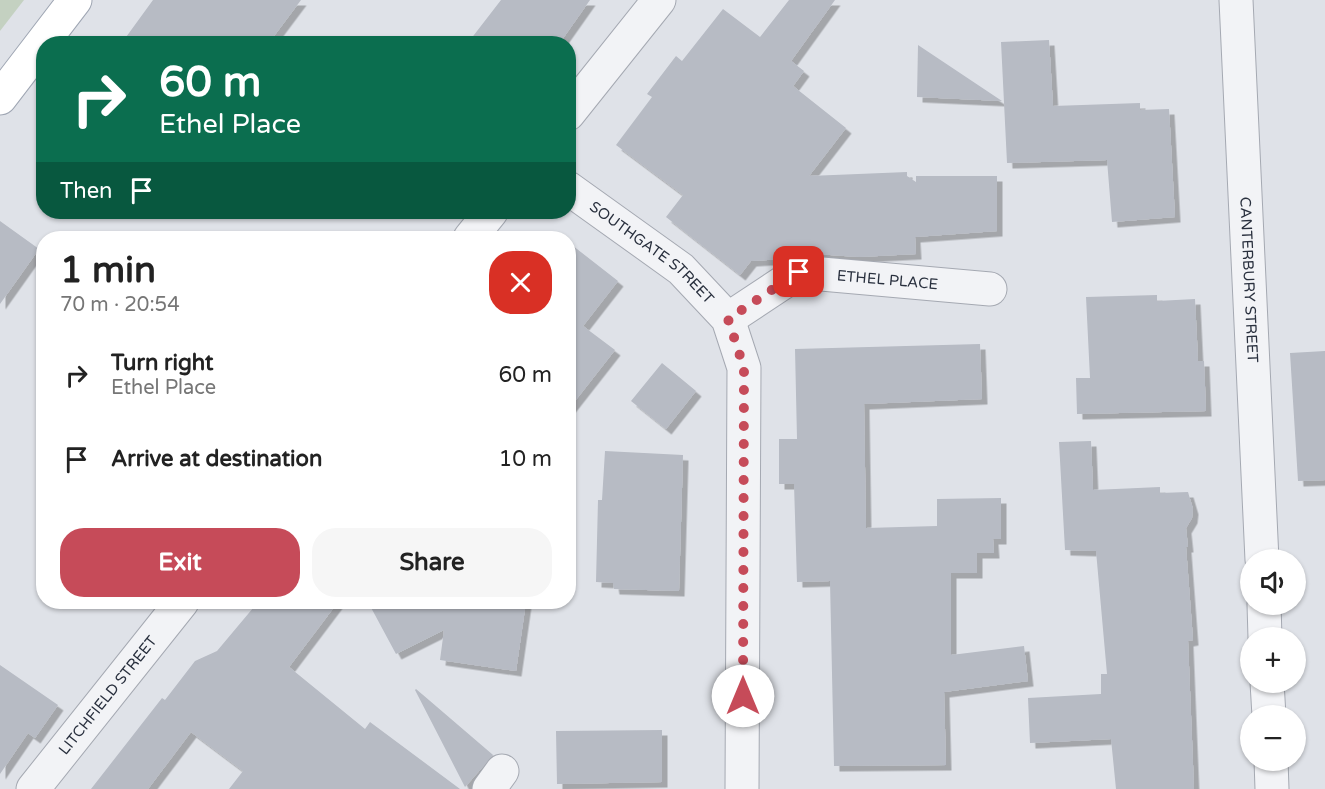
<!DOCTYPE html>
<html lang="en">
<head>
<meta charset="utf-8">
<style>
  body { margin:0; font-family:"Varela Round",sans-serif; background:#f6f6f6; color:#222; height:100vh; display:flex; flex-direction:column; font-size:22px; white-space:nowrap }
  * { box-sizing:border-box; margin:0 }
  p { font-size:20px; color:#767676 }
  .icon { flex:none; width:33px; height:33px; fill:none; stroke:currentColor; stroke-width:2; stroke-linecap:round; stroke-linejoin:round }
  .map { position:relative; flex:1; overflow:hidden }
  .details { position:absolute; left:36px; top:231px; width:540px; height:378px; display:flex; flex-direction:column; background:#fff; border-radius:24px; box-shadow:0 2px 4px #0004 }
  .details>* { flex:none }
  .banner { position:absolute; left:36px; top:36px; width:540px; height:183px; border-radius:24px; box-shadow:0 2px 4px #0004; background:#0b6e4f; color:#fff; overflow:hidden }
  .controls { position:absolute; left:1240px; top:549px; display:grid; gap:12px }
  .controls a { display:grid; place-items:center; width:66px; height:66px; border-radius:50%; background:#fff; box-shadow:0 2px 4px #0004; font-size:30px }
  .pin { position:absolute; display:grid; place-items:center; width:51px; height:51px; color:#fff; margin:-26px; border-radius:12px; box-shadow:0 3px 9px #0006 }
  .me { position:absolute; width:66px; margin:-33px; rotate:0deg; stroke-linejoin:round; filter:drop-shadow(0 0 4px #0008) }
  .turn { display:flex; align-items:center; gap:21px; height:126px; padding:0 24px; font-size:27px }
  .turn .icon { width:78px; height:78px; stroke-width:2.5 }
  .turn b { display:block; font-size:42px; line-height:51px }
  .then { display:flex; align-items:center; height:57px; padding:0 24px; background:#0003; gap:12px; font-size:22px }
  .round { display:grid; place-items:center; flex:none; width:63px; height:63px; border-radius:24px; background:#f6f6f6 }
  .overview { display:flex; align-items:center; justify-content:space-between; height:102px; padding:0 24px }
  h1 { font-size:36px; font-weight:700; line-height:45px }
  .action { display:flex; gap:12px; margin-top:auto; padding:12px 24px }
  .action a { flex:1; height:69px; border-radius:24px; background:#c64b59; color:#fff; font-size:24px; font-weight:700; line-height:69px; text-align:center }
  .action a+a { background:#f6f6f6; color:#222 }
  ul { padding:0; list-style:none }
  li { display:flex; align-items:center; gap:18px; height:84px; padding:0 24px }
  li div { flex:1 }
  li b { display:block; font-size:22px }
  li em { font-style:normal }
  .map>svg:first-child { display:block }
  .green { fill:#c4d1c1 }
  .building { fill:#b7bbc4; filter:url(#shadow) }
  .lines { fill:none; stroke-linecap:round; stroke-linejoin:round }
  .minor-casing { stroke:#a5a9b2; stroke-width:35 }
  .major-casing { stroke:#9fa6b3; stroke-width:35 }
  .minor { stroke:#f2f3f6; stroke-width:33 }
  .major { stroke:#fff; stroke-width:33 }
  .route { stroke:#c64b59; stroke-width:10; stroke-dasharray:0 18 }
  .labels { text-anchor:middle; dominant-baseline:central; stroke-width:6; stroke-linejoin:round; paint-order:stroke }
  .street-label { font-size:15px; fill:#29303e; stroke:#eff1f5 }
</style>
</head>
<body>
<div class="map">
<svg width="1325" height="789" viewBox="0 0 1325 789">
  <defs>
    <filter id="shadow"><feDropShadow dx="5.5" dy="5.5" stdDeviation="0" flood-color="#0004"/></filter>
  </defs>
  <rect width="100%" height="100%" fill="#dfe2e8"/>
  <path class="green" d="M 0,0 L 24,0 L 0,31 Z"/>
  <path class="building" d="M 153,0 L 301,0 L 268,44 L 121,44 Z
    M 501,0 L 590,0 L 559,44 L 467,44 Z
    M 789,0 L 835,0 L 791,61 L 804,71 L 793,86 L 846,128 L 809,176 L 907,172 L 907,176 L 916,182 L 916,176 L 997,176 L 997,231 L 915,237 L 916,254 L 859,257 L 801,253 L 784,259 L 751,261 L 740,275 L 666,217 L 683,195 L 616,145 L 652,97 L 647,94 L 676,56 L 682,61 L 723,9 L 760,37 Z
    M 1049,40 L 1053,106 L 1140,103 L 1140,110 L 1169,109 L 1175,217 L 1112,222 L 1107,160 L 1007,163 L 1001,42 Z
    M 918,45 L 1002,101 L 917,97 Z
    M 0,221 L 39,249 L 0,304 Z
    M 568,242 L 618,281 L 583,326 L 615,350 L 568,410 Z
    M 1157,295 L 1157,301 L 1195,299 L 1198,361 L 1204,361 L 1206,411 L 1077,414 L 1076,378 L 1090,378 L 1086,297 Z
    M 980,344 L 982,399 L 864,404 L 866,528 L 937,526 L 937,499 L 1001,498 L 1001,539 L 993,539 L 994,553 L 977,553 L 977,573 L 951,573 L 951,655 L 1024,646 L 1028,681 L 944,692 L 946,765 L 834,766 L 830,581 L 797,582 L 794,484 L 779,484 L 779,439 L 797,439 L 795,349 Z
    M 1325,351 L 1325,480 L 1298,481 L 1290,353 Z
    M 662,363 L 696,391 L 666,429 L 631,401 Z
    M 1091,441 L 1093,490 L 1160,487 L 1160,493 L 1188,492 L 1193,509 L 1192,518 L 1186,528 L 1188,547 L 1186,547 L 1193,640 L 1188,641 L 1194,789 L 1116,789 L 1111,739 L 1030,743 L 1028,698 L 1101,694 L 1101,674 L 1107,674 L 1096,551 L 1065,550 L 1059,442 Z
    M 605,451 L 683,455 L 679,591 L 614,589 L 613,583 L 596,582 L 598,500 L 602,500 Z
    M 258,602 L 338,602 L 289,667 L 365,729 L 370,722 L 460,789 L 229,789 L 243,771 L 191,732 L 148,789 L 91,789 L 162,698 L 165,700 L 195,661 L 217,651 Z
    M 368,602 L 526,602 L 516,671 L 440,660 L 444,630 L 396,654 Z
    M 0,665 L 58,705 L 35,738 L 28,733 L 0,774 Z
    M 416,689 L 493,755 L 465,787 L 415,690 Z
    M 662,730 L 662,782 L 557,784 L 556,731 Z"/>
  <g class="lines">
    <defs>
      <g id="minor">
        <path id="s1" d="M 1236,0 L 1262,560"/>
        <path d="M 568,114 L 659,0"/>
        <path id="s2" d="M 568,188 L 681,269 L 728,319 L 744,368 L 742,789"/>
        <path d="M 470,238 L 491,212"/>
        <path id="s3" d="M 728,319 L 799,272 L 990,289"/>
        <path d="M 1264,604 L 1265,638"/>
        <path d="M 1267,682 L 1269,716"/>
        <path d="M 1271,760 L 1272,789"/>
        <path id="s4" d="M 33,789 L 182,602"/>
        <path d="M 489,789 L 502,771"/>
      </g>
      <path id="major" d="M 0,98 L 75,0"/>
    </defs>
    <use href="#minor" class="minor-casing"/>
    <use href="#major" class="major-casing"/>
    <use href="#minor" class="minor"/>
    <use href="#major" class="major"/>
  </g>
  <g class="lines">
    <path class="route" d="M 743,696 L 744,368 L 728,319 L 799,272"/>
  </g>
  <g class="labels">
    <g class="street-label">
      <text stroke="none"><textPath href="#s2" startOffset="106">SOUTHGATE STREET</textPath></text>
      <text stroke="none"><textPath href="#s3" startOffset="174">ETHEL PLACE</textPath></text>
      <text stroke="none"><textPath href="#s1" startOffset="280">CANTERBURY STREET</textPath></text>
      <text stroke="none"><textPath href="#s4" startOffset="120">LITCHFIELD STREET</textPath></text>
    </g>
  </g>
</svg>
<div class="controls">
<a><svg class="icon" aria-label="sound" viewBox="0 0 24 24"><path d="M4 9h4l5-4v14l-5-4H4zM17 9q2 3 0 6"/></svg></a>
<a>+</a>
<a>−</a>
</div>
<div class="pin" style="left:799px;top:272px;background:#d93025"><svg class="icon" aria-label="arrive" viewBox="0 0 24 24"><path d="M6 21V4h12l-3 4 3 4H6"/></svg></div>
<svg class="me" style="left:743px;top:696px" viewBox="-20 -20 40 40"><circle r="19" fill="#fff"/><path d="M0-13L10 11 0 6-10 11z" fill="#c64b59"/></svg>
<div class="banner">
<div class="turn"><svg class="icon" aria-label="right" viewBox="0 0 24 24"><path d="M7 20v-9h11M14 6l5 5-5 5"/></svg><div><b>60 m</b>Ethel Place</div></div>
<div class="then">Then<svg class="icon" aria-label="arrive" viewBox="0 0 24 24"><path d="M6 21V4h12l-3 4 3 4H6"/></svg></div>
</div>
<section class="details">
<div class="overview"><div><h1>1 min</h1><p>70 m · 20:54</p></div><a class="round" style="background:#d93025;color:#fff"><svg class="icon" aria-label="close" viewBox="0 0 24 24"><path d="M6 6l12 12M18 6L6 18"/></svg></a></div>
<ul>
<li><svg class="icon" aria-label="right" viewBox="0 0 24 24"><path d="M7 20v-9h11M14 6l5 5-5 5"/></svg><div><b>Turn right</b><p>Ethel Place</p></div><em>60 m</em></li>
<li><svg class="icon" aria-label="arrive" viewBox="0 0 24 24"><path d="M6 21V4h12l-3 4 3 4H6"/></svg><div><b>Arrive at destination</b></div><em>10 m</em></li>
</ul>
<div class="action"><a>Exit</a><a>Share</a></div>
</section>
</div>
</body>
</html>
